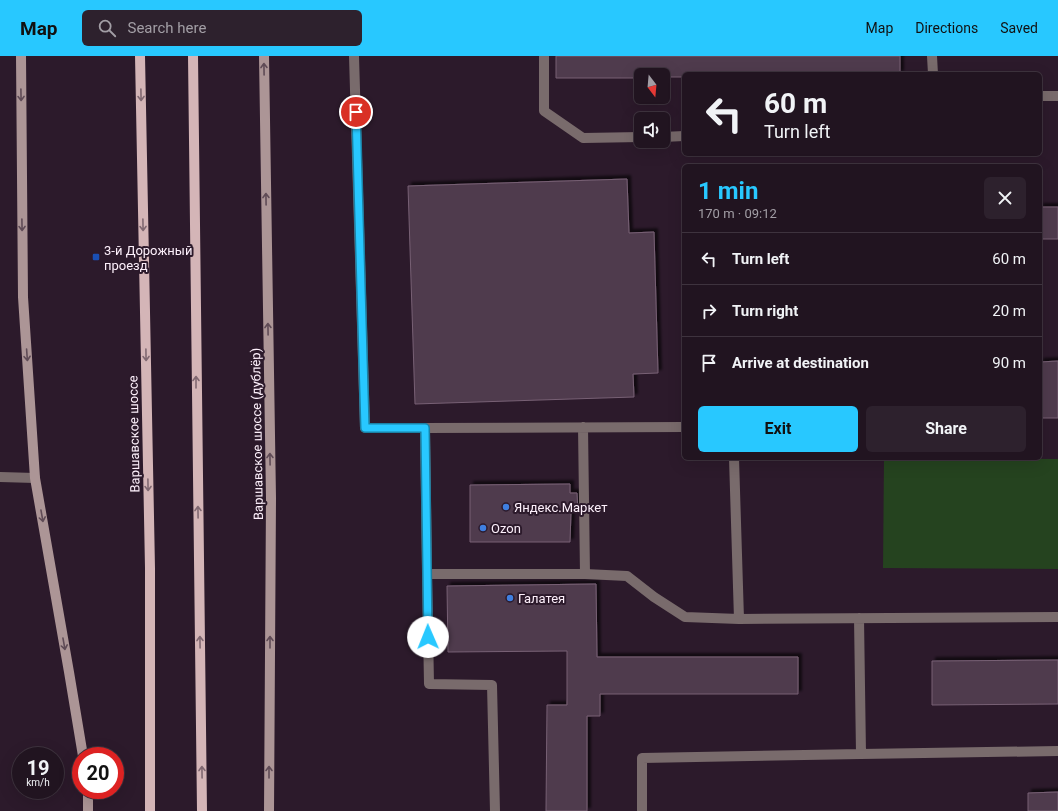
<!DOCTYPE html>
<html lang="en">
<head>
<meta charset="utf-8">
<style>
  body { margin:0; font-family:Roboto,sans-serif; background:#2d212d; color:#f1f3f6; height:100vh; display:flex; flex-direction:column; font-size:15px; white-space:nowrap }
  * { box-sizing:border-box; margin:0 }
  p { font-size:13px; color:#a29ea5 }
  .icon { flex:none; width:22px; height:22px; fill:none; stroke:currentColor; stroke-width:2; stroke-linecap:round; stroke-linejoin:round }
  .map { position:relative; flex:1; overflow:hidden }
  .side { position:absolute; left:682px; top:108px; width:360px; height:296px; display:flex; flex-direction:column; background:#211420; border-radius:6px; box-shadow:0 4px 16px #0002,0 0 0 1px #3e333e }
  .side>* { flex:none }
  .guide { position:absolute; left:682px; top:16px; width:360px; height:84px; border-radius:6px; box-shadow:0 4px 16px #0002,0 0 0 1px #3e333e; background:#211420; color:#f1f3f6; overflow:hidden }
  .needle { width:26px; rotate:164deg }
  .controls { position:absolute; left:634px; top:12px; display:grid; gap:8px }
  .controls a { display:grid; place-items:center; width:36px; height:36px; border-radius:6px; background:#211420; box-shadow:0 4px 16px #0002,0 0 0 1px #3e333e; font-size:20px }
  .speed { position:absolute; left:12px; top:691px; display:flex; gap:8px; font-size:20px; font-weight:700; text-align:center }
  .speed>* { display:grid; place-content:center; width:52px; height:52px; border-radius:50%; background:#211420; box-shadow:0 4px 16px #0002,0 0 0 1px #3e333e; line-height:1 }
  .speed small { font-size:10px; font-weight:400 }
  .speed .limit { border:6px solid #d22; background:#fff; color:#111 }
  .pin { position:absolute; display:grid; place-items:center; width:34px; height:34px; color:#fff; margin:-17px; border:2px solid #fff; border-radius:50%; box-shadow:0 1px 4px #0007 }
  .me { position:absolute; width:44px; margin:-22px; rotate:359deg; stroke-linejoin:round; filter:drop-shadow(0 0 3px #0008) }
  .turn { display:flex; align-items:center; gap:14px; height:84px; padding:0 16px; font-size:18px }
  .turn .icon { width:52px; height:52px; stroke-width:2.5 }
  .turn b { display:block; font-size:28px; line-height:34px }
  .round { display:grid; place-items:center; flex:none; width:42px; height:42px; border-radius:6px; background:#2d212d }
  .headline { display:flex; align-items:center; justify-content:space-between; height:68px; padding:0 16px }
  h1 { font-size:24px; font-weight:700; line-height:30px; color:#28c8ff }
  .button { display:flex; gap:8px; margin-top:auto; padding:8px 16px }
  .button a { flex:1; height:46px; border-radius:6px; background:#28c8ff; color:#111; font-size:16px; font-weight:700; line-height:46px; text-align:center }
  .button a+a { background:#2d212d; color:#f1f3f6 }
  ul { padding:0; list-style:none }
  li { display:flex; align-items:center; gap:12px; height:52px; padding:0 16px; border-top:1px solid #3e333e }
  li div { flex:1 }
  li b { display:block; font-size:15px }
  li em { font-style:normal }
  header { display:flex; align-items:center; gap:24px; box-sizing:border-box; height:56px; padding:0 20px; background:#28c8ff; color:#111 }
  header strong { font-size:19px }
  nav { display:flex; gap:22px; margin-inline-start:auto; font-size:14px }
  .search { width:280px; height:36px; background:#2d212d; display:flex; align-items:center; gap:10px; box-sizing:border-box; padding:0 14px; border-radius:6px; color:#a29ea5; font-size:15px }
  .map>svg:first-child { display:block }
  .green { fill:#25431f }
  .building { fill:#4f3b4d; stroke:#786175; filter:url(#shadow) }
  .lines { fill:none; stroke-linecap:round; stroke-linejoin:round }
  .service { stroke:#796b6c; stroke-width:10 }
  .tertiary { stroke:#796b6c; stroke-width:10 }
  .secondary { stroke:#ac9596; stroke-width:10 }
  .primary { stroke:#d4b5b7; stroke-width:10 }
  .oneway { stroke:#5f4b56 }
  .oneway2 { stroke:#806871 }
  .route-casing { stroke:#1a82a6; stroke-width:10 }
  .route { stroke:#28c8ff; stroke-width:7 }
  .transit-dot { fill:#1a4fb4; stroke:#2c1a2b; stroke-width:1.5 }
  .shop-dot { fill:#3f7fe0; stroke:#2c1a2b; stroke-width:1.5 }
  .labels { text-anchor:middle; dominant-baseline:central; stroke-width:4; stroke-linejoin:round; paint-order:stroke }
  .poi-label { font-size:13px; fill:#fdf0fb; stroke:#2c1a2b; text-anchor:start }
  .street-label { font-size:13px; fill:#fdf0fb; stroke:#2c1a2b }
</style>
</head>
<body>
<header>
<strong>Map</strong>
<div class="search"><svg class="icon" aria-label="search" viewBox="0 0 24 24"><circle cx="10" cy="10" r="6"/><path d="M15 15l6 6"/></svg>Search here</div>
<nav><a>Map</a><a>Directions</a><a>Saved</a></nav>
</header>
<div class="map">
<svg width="1058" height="755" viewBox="0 0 1058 755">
  <defs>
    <filter id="shadow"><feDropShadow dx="3.5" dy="-3.5" stdDeviation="1" flood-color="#0009"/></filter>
  </defs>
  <rect width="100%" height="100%" fill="#2c1a2b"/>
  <path class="green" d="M 884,402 L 1058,403 L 1058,513 L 883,512 Z"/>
  <path class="building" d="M 556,0 L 900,0 L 900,18 L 684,18 L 684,21 L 663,21 L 663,19 L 641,19 L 641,22 L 556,22 Z
    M 627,123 L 629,177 L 654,176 L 658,317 L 633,318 L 634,341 L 415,348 L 408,130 Z
    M 1040,151 L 1058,151 L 1058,183 L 1040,183 Z
    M 1058,305 L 1058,362 L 1040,362 L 1040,306 Z
    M 570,428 L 570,437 L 577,437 L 578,456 L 571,456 L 570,486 L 470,486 L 470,429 Z
    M 596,528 L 597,601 L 798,601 L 798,638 L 600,638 L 600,660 L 587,660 L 587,755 L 546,755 L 547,649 L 567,649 L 567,595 L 448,596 L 447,530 Z
    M 1058,604 L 1058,648 L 932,649 L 932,605 Z
    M 1058,736 L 1058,755 L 1028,755 L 1028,737 Z"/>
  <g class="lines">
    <path class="service" d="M 354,0 L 365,372 L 425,372 L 427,518 L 585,518 L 627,520 L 654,541 L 685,561 L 739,563 L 1058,561
      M 544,0 L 544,55 L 583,82 L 641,81
      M 932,0 L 933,18
      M 1040,40 L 1058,40
      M 663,81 L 684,80
      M 583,371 L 585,518
      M 425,372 L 684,371
      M 734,402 L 739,563
      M 427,518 L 429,628 L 492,629 L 495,755
      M 861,698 L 1058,695
      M 642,755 L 642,702 L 861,698 L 859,562"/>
    <path class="tertiary" d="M 0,421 L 35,422"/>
    <path class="secondary" d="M 21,0 L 23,241 L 35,422 L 69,616 L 83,700
      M 264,0 L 271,442 L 269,755
      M 88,755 L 88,734"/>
    <path class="primary" d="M 140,0 L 150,512 L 150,755
      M 193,0 L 202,755"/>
  </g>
  <defs><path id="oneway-shaft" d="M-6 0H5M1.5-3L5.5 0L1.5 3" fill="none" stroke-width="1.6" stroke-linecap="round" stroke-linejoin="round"/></defs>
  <g class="oneway">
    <use href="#oneway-shaft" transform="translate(264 13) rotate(-91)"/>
    <use href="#oneway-shaft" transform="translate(21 39) rotate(89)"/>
    <use href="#oneway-shaft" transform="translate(266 143) rotate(-91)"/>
    <use href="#oneway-shaft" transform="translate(22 169) rotate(89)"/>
    <use href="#oneway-shaft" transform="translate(268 273) rotate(-91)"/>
    <use href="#oneway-shaft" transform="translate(27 299) rotate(86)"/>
    <use href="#oneway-shaft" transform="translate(270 403) rotate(-91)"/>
    <use href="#oneway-shaft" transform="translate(42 460) rotate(80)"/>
    <use href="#oneway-shaft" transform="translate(270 586) rotate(-90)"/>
    <use href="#oneway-shaft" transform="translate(64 588) rotate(80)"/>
    <use href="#oneway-shaft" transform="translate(269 716) rotate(-90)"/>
  </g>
  <g class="oneway2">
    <use href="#oneway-shaft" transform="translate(141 39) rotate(89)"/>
    <use href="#oneway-shaft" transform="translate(143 169) rotate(89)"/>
    <use href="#oneway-shaft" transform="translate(146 299) rotate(89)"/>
    <use href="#oneway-shaft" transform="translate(196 326) rotate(-90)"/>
    <use href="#oneway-shaft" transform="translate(148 429) rotate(89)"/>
    <use href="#oneway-shaft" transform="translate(198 456) rotate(-91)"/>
    <use href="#oneway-shaft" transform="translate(200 586) rotate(-91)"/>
    <use href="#oneway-shaft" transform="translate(202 716) rotate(-91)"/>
  </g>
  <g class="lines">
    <defs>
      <path id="route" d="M 356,56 L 365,372 L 425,372 L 428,581"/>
    </defs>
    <use href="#route" class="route-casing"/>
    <use href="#route" class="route"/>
  </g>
  <rect class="transit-dot" x="92" y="197" width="8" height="8" rx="2"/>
  <g class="shop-dot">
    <circle cx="506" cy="451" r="4"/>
    <circle cx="483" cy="472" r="4"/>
    <circle cx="510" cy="542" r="4"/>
  </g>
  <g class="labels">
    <g class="poi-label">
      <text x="104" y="194">3-й Дорожный<tspan x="104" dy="15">проезд</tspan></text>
      <text x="514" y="451">Яндекс.Маркет</text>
      <text x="491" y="472">Ozon</text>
      <text x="518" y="542">Галатея</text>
    </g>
    <g class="street-label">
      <text transform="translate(134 378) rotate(-91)">Варшавское шоссе</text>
      <text transform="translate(257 378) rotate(-91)">Варшавское шоссе (дублёр)</text>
    </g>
  </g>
</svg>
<div class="controls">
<a><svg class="needle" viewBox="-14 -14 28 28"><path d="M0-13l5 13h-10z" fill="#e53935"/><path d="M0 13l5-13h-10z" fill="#a29ea5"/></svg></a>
<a><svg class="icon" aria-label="sound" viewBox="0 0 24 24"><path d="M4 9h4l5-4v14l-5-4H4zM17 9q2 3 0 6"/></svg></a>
</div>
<div class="speed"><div>19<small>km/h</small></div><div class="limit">20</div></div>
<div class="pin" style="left:356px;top:56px;background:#d93025"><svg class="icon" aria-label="arrive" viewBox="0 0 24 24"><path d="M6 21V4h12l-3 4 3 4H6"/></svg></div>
<svg class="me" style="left:428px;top:581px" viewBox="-20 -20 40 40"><circle r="19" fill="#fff"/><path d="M0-13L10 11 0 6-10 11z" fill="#28c8ff"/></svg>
<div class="guide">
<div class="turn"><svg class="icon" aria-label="left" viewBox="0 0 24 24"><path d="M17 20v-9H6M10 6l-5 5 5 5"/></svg><div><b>60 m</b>Turn left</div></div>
</div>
<section class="side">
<div class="headline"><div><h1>1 min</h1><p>170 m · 09:12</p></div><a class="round"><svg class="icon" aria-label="close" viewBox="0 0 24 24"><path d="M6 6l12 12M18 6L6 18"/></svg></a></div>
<ul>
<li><svg class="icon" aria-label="left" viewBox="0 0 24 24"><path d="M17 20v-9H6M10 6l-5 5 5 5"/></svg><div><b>Turn left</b></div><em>60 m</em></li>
<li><svg class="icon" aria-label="right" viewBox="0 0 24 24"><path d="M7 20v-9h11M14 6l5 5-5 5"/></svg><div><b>Turn right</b></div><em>20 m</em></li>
<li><svg class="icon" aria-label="arrive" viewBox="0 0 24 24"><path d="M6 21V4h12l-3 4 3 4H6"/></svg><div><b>Arrive at destination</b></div><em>90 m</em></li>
</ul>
<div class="button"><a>Exit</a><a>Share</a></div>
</section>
</div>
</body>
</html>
